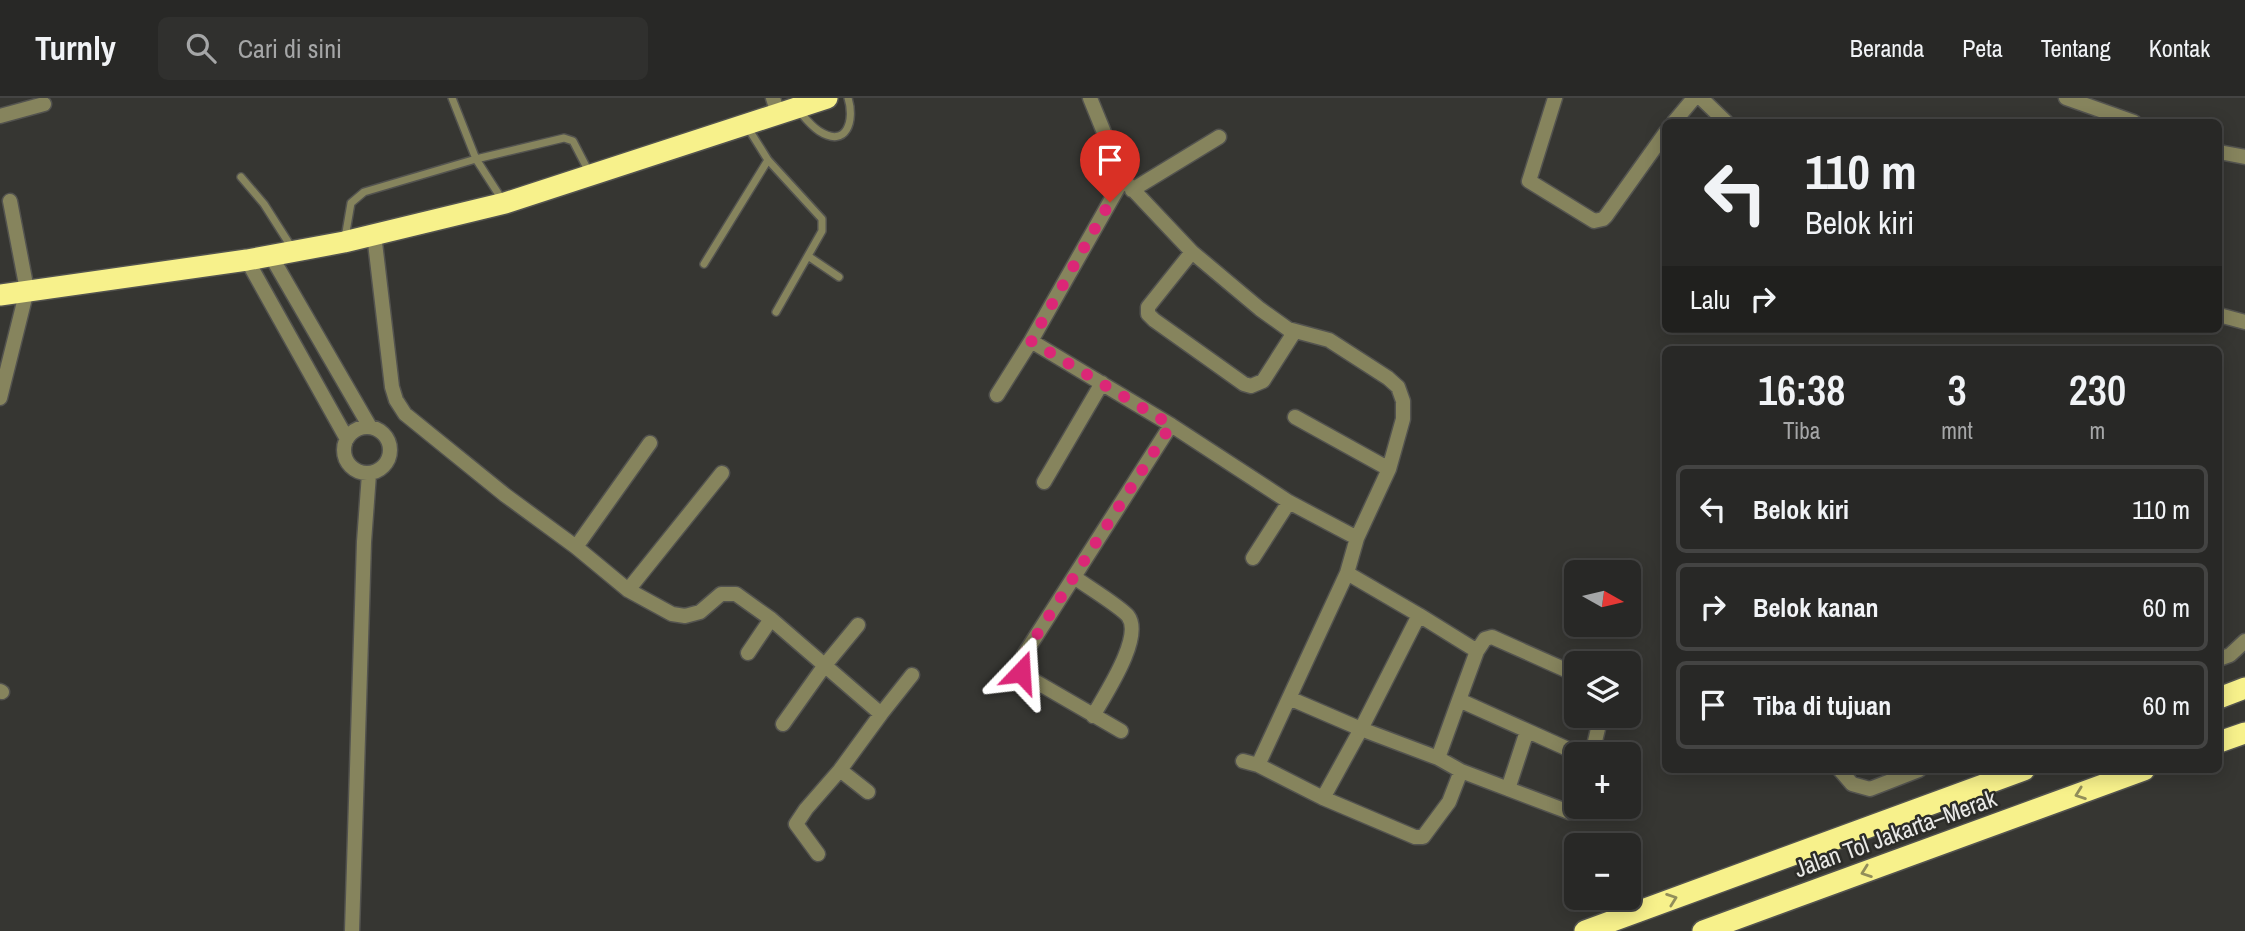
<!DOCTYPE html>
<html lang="id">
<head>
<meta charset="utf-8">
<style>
  body { margin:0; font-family:"Archivo Narrow",sans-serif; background:#30302e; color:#f1f3f6; height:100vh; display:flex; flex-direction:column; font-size:26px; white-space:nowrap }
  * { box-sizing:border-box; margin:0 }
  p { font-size:23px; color:#a5a6a7 }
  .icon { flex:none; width:38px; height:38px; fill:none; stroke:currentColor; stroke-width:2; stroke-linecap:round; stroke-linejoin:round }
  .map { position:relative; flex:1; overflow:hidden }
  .side { position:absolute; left:1662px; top:248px; width:560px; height:427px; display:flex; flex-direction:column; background:#282826; border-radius:10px; box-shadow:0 4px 18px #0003,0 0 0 2px #444443 }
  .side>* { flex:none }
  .guide { position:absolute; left:1662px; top:21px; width:560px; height:214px; border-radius:10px; box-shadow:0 4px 18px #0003,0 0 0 2px #444443; background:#282826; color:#f1f3f6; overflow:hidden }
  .needle { width:46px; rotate:98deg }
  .fabs { position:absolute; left:1564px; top:462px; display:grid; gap:14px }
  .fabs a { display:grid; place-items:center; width:77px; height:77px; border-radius:10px; background:#282826; box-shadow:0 4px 18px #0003,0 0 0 2px #444443; font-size:35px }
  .pin { position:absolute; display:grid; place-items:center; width:60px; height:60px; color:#fff; margin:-72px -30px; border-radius:50% 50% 50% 0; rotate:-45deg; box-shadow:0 0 7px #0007 }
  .pin .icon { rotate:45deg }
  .me { position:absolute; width:77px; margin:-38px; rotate:20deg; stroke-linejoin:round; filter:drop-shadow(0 0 5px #0008) }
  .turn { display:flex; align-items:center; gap:24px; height:147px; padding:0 28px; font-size:32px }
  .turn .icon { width:91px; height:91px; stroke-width:2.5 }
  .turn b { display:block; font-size:49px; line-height:60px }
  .then { display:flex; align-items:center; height:66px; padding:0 28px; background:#0003; gap:14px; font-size:26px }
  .eta { display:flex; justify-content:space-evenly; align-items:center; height:119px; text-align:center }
  .eta b { font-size:42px; font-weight:600; line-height:49px }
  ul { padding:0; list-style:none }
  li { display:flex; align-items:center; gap:21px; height:88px; margin:0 14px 10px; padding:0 14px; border:4px solid #444443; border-radius:10px }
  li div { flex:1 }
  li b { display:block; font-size:26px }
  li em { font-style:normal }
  header { display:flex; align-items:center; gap:42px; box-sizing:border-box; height:98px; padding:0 35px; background:#282826; border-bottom:2px solid #444443 }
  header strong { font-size:33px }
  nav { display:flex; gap:38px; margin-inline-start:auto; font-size:24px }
  .search { width:490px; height:63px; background:#30302e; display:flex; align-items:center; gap:18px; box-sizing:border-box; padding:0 24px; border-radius:10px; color:#a5a6a7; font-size:26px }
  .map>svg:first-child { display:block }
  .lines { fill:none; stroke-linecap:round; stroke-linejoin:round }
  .lane-casing { stroke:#53534f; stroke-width:10 }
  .street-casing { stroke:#53534f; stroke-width:17 }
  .highway-casing { stroke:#53534f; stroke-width:24 }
  .lane { stroke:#86845d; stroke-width:7 }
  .street { stroke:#86845d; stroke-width:14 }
  .highway { stroke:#f7f18b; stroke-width:21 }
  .oneway { stroke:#928e5a }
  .route { stroke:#db2777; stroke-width:12; stroke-dasharray:0 21.6 }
  .labels { text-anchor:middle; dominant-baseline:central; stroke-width:5; stroke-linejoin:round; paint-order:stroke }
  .street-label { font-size:24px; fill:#e9e9e7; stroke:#2c2c28 }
</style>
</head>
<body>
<header>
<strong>Turnly</strong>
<div class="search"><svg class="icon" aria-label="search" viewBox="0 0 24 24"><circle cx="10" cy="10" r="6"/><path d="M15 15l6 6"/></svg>Cari di sini</div>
<nav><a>Beranda</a><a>Peta</a><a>Tentang</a><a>Kontak</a></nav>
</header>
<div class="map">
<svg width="2245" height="833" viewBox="0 0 2245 833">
  <rect width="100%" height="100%" fill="#363632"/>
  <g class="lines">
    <defs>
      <path id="lane" d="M 452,0 L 476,61 L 564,40 L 573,43 L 589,74
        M 799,13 C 805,20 811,28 819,33 C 847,51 855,22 848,0
        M 748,30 L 768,62 L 822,121 L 822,133 L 776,214
        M 241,79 L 264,106 L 292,150
        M 345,140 L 351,105 L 364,94 L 476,61 L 503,103
        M 808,158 L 839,179
        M 704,166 L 768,62"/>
      <path id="street" d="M 773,0 L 778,16
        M 1090,0 L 1123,81 L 1192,154 L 1260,211 L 1288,231 L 1329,242 L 1388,280 L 1398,289 L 1403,303 L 1403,321 L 1389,371 L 1357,440 L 1347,475 L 1258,667
        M 1555,0 L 1529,83 L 1594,123 L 1603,121 L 1606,118 L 1666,34
        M 1701,0 L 1726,24
        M 2066,0 L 2134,24
        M 0,18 L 44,6
        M 1674,24 L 1694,0
        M 2219,54 L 2245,59
        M 1132,92 L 1219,39
        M 374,136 L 392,289 L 396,302 L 405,316 L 505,397 L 576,449 L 628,492 L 672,516 L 685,518 L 700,514 L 721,496 L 736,496 L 771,521 L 881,616 L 840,672 L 806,711 L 796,726 L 818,756
        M 1192,154 L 1148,209 L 1148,216 L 1154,222 L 1244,286 L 1251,288 L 1263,283 L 1295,233
        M 271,158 L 370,329
        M 247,162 L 347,341
        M 2219,217 L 2245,224
        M 1031,243 L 1171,327 L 1289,404 L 1357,440
        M 997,297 L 1031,243 L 1123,81
        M 0,300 L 27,192 L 10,103
        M 1295,319 L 1389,371
        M344 352a23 23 0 1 1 46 0a23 23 0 1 1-46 0Z
        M 1044,384 L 1102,285
        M 576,449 L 650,345
        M 1253,460 L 1289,404
        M 1074,479 C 1085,487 1121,509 1128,518 C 1144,539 1104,598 1093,618
        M 628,492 L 722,375
        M 1419,517 L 1477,553 L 1459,602
        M 1477,553 L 1485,541 L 1492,539 L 1577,577
        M 748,555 L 771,521
        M 2219,561 L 2230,557 L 2245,543
        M 0,593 L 2,594
        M 1289,600 L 1361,631 L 1438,660 L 1461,673 L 1569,714 L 1579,709
        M 881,616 L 912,577
        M 783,626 L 825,567 L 858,527
        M 1121,633 L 1026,578 C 1019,572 1020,568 1022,560 L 1171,327
        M 1592,656 L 1601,618
        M 1438,660 L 1459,602 L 1579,656
        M 1243,663 L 1258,667 L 1323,700 L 1415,739 L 1423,739 L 1449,704 L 1461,673
        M 840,672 L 868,694
        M 1840,672 L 1852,686 L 1870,691 L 1919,672
        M 1508,691 L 1527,633
        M 1323,700 L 1361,631 L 1419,517 L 1347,475
        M 352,833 L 364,444 L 369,376"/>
      <path id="highway" d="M 0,197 L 247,162 L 344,144 L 505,105 L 827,0
        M 2219,600 L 2245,590
        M 2219,644 L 2245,635
        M 1585,833 L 2024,672
        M 1703,833 L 2144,672"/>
    </defs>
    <use href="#lane" class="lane-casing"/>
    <use href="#street" class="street-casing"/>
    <use href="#highway" class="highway-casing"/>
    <use href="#lane" class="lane"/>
    <use href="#street" class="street"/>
    <use href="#highway" class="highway"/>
  </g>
  <defs><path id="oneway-chevron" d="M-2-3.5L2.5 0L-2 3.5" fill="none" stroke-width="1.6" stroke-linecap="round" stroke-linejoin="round" transform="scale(1.75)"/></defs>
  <g class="oneway">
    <use href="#oneway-chevron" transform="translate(2080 696) rotate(160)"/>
    <use href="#oneway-chevron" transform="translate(1866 774) rotate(160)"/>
    <use href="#oneway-chevron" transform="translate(1672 801) rotate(-20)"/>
  </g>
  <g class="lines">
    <path class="route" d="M 1021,574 L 1020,569 L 1022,560 L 1171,327 L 1031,243 L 1110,104"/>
  </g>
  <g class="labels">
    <g class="street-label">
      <text transform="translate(1895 735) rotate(-20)">Jalan Tol Jakarta–Merak</text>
    </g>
  </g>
</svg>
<div class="fabs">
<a><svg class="needle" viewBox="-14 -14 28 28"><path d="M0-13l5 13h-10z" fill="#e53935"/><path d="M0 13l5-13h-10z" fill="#a5a6a7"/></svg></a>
<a><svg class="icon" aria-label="layers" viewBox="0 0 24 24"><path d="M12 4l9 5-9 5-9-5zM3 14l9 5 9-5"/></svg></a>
<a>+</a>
<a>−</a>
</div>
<div class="pin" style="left:1110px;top:104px;background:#d93025"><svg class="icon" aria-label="arrive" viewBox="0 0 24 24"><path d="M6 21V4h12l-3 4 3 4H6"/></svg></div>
<svg class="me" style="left:1021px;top:574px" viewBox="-20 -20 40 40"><path d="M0-17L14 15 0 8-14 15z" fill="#db2777" stroke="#fff" stroke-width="4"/></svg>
<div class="guide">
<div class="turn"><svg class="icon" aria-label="left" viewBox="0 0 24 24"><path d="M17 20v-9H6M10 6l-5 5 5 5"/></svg><div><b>110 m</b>Belok kiri</div></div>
<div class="then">Lalu<svg class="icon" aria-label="right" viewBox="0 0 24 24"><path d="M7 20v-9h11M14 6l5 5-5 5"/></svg></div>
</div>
<section class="side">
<div class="eta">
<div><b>16:38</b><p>Tiba</p></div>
<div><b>3</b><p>mnt</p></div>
<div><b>230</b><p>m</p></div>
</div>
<ul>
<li><svg class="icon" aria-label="left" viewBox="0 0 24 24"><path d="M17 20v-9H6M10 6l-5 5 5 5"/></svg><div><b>Belok kiri</b></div><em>110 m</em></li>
<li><svg class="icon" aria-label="right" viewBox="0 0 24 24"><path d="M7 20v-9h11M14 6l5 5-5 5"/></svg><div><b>Belok kanan</b></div><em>60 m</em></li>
<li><svg class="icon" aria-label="arrive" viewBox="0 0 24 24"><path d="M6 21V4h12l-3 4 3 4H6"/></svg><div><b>Tiba di tujuan</b></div><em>60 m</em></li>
</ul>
</section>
</div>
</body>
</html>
